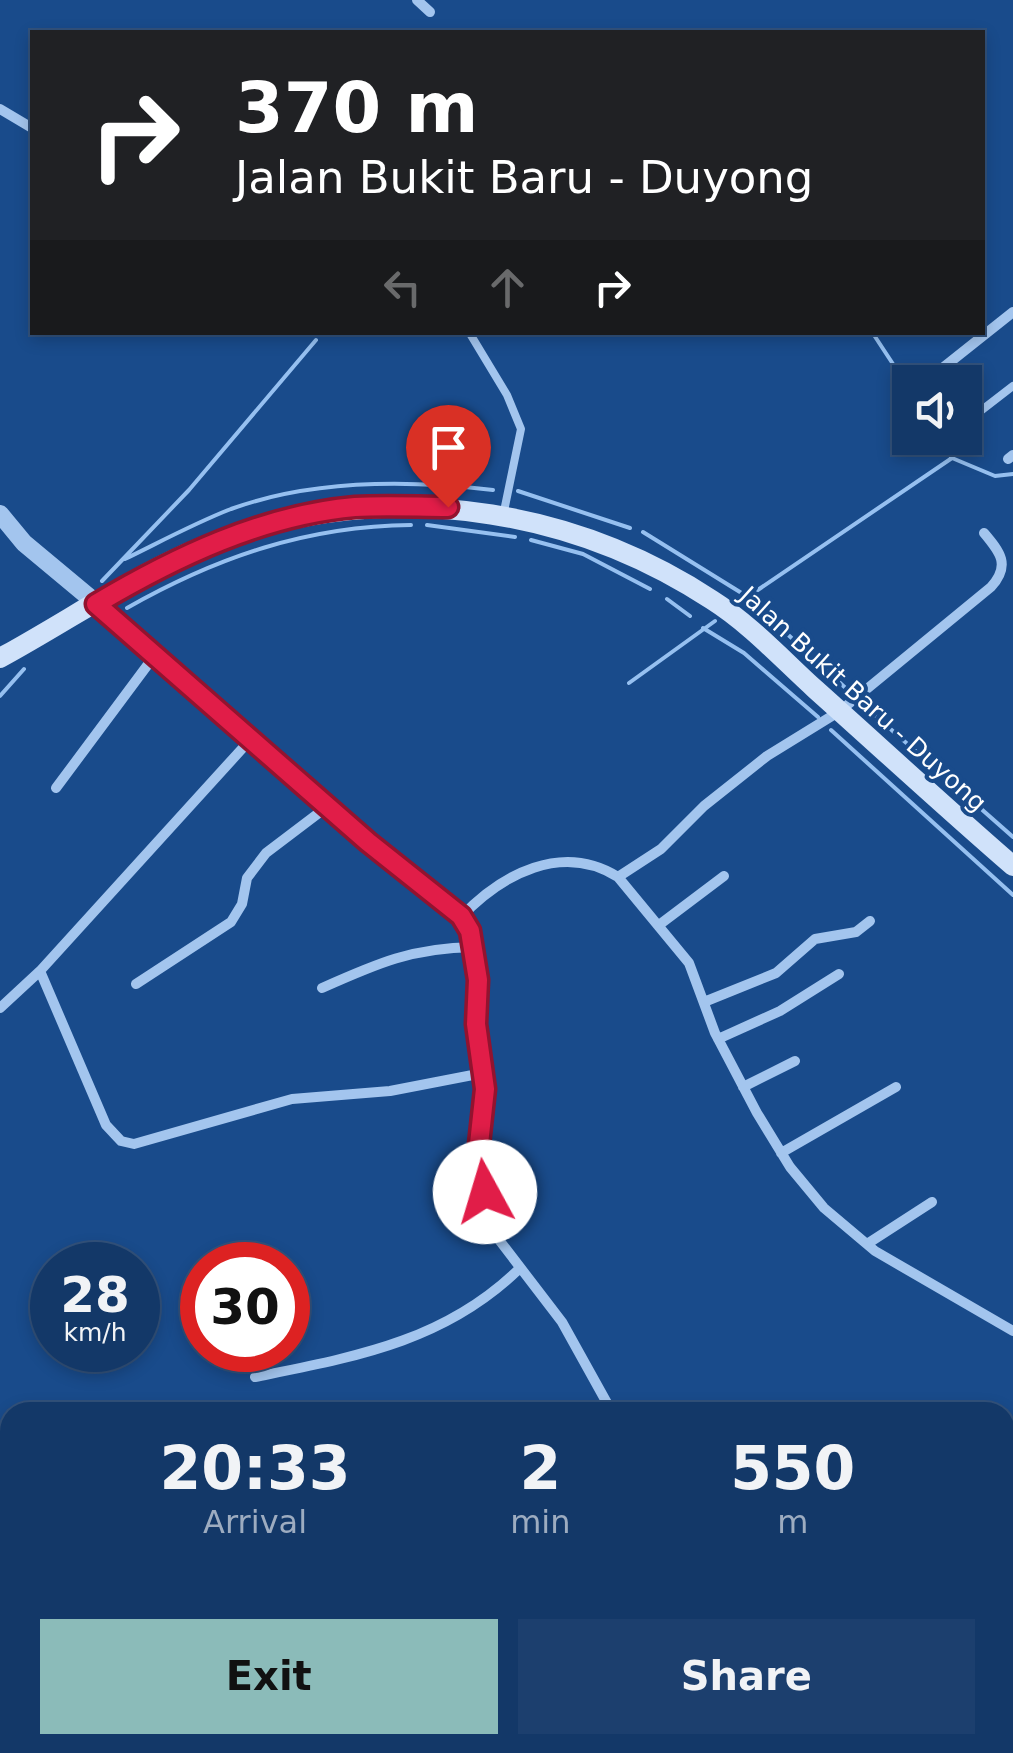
<!DOCTYPE html>
<html lang="en">
<head>
<meta charset="utf-8">
<style>
  body { margin:0; font-family:"DejaVu Sans",sans-serif; background:#1c3f6e; color:#f1f3f6; height:100vh; display:flex; flex-direction:column; font-size:38px; white-space:nowrap }
  * { box-sizing:border-box; margin:0 }
  p { font-size:32px; color:#9dacc0 }
  .icon { flex:none; width:55px; height:55px; fill:none; stroke:currentColor; stroke-width:2; stroke-linecap:round; stroke-linejoin:round }
  .map { position:relative; flex:1; overflow:hidden }
  .details { position:absolute; left:0px; top:1402px; width:1015px; height:352px; display:flex; flex-direction:column; background:#133868; border-radius:30px 30px 0 0; box-shadow:0 5px 15px #0003,0 0 0 2px #32527c }
  .details>* { flex:none }
  .top-card { position:absolute; left:30px; top:30px; width:955px; height:305px; border-radius:0px; box-shadow:0 5px 15px #0003,0 0 0 2px #32527c; background:#202124; color:#fff; overflow:hidden }
  .controls { position:absolute; left:892px; top:365px; display:grid; gap:20px }
  .controls a { display:grid; place-items:center; width:90px; height:90px; border-radius:0px; background:#133868; box-shadow:0 5px 15px #0003,0 0 0 2px #32527c; font-size:50px }
  .speed { position:absolute; left:30px; top:1242px; display:flex; gap:20px; font-size:50px; font-weight:700; text-align:center }
  .speed>* { display:grid; place-content:center; width:130px; height:130px; border-radius:50%; background:#133868; box-shadow:0 5px 15px #0003,0 0 0 2px #32527c; line-height:1 }
  .speed small { font-size:25px; font-weight:400 }
  .speed .limit { border:15px solid #d22; background:#fff; color:#111 }
  .pin { position:absolute; display:grid; place-items:center; width:85px; height:85px; color:#fff; margin:-102px -42px; border-radius:50% 50% 50% 0; rotate:-45deg; box-shadow:0 0 10px #0007 }
  .pin .icon { rotate:45deg }
  .me { position:absolute; width:110px; margin:-55px; rotate:354deg; stroke-linejoin:round; filter:drop-shadow(0 0 8px #0008) }
  .turn { display:flex; align-items:center; gap:35px; height:210px; padding:0 40px; font-size:45px }
  .turn .icon { width:130px; height:130px; stroke-width:2.5 }
  .turn b { display:block; font-size:70px; line-height:85px }
  .lanes { display:flex; align-items:center; height:95px; padding:0 40px; background:#0003; justify-content:center; gap:50px; direction:ltr }
  .lanes .off { opacity:.35 }
  .eta { display:flex; justify-content:space-evenly; align-items:center; height:170px; text-align:center }
  .eta b { font-size:60px; font-weight:600; line-height:70px }
  .cta { display:flex; gap:20px; margin-top:auto; padding:20px 40px }
  .cta a { flex:1; height:115px; border-radius:0px; background:#8bbbb9; color:#111; font-size:40px; font-weight:600; line-height:115px; text-align:center }
  .cta a+a { background:#1c3f6e; color:#f1f3f6 }
  .map>svg:first-child { display:block }
  .lines { fill:none; stroke-linecap:round; stroke-linejoin:round }
  .stream { stroke:#96c0f0; stroke-width:4 }
  .service { stroke:#a3c5ee; stroke-width:8 }
  .minor { stroke:#a3c5ee; stroke-width:10 }
  .tertiary { stroke:#a3c5ee; stroke-width:18 }
  .secondary { stroke:#d0e2fa; stroke-width:20 }
  .route-casing { stroke:#92132f; stroke-width:25 }
  .route { stroke:#e11d48; stroke-width:18 }
  .labels { text-anchor:middle; dominant-baseline:central; stroke-width:8; stroke-linejoin:round; paint-order:stroke }
  .street-label { font-size:25px; fill:#fff; stroke:#194b8b }
</style>
</head>
<body>
<div class="map">
<svg width="1013" height="1753" viewBox="0 0 1013 1753">
  <rect width="100%" height="100%" fill="#194b8b"/>
  <g class="lines">
    <path class="stream" d="M 872,332 L 910,390
      M 952,458 L 995,476 L 1013,474
      M 518,491 L 630,528
      M 427,525 L 515,537
      M 643,532 L 748,597
      M 531,540 L 583,554 L 650,589
      M 125,559 C 160,542 195,523 231,509 C 314,479 408,480 493,490
      M 102,581 L 189,490 L 316,340
      M 753,595 L 770,618 L 852,694
      M 667,599 L 690,616
      M 743,600 L 952,458 L 938,438
      M 127,608 C 217,557 307,526 411,525
      M 703,628 L 744,653 L 818,717
      M 629,683 L 715,621
      M 0,696 L 24,669
      M 861,703 L 1013,837
      M 831,730 L 1013,895"/>
    <path class="service" d="M 469,332 L 507,395 L 521,429 L 503,516
      M 965,423 L 1013,386"/>
    <path class="minor" d="M 417,0 L 430,12
      M 0,109 L 32,128
      M 930,378 L 1013,312
      M 1008,459 L 1013,455
      M 96,603 L 368,842 L 461,917 L 470,931 L 485,1089 L 479,1144 L 490,1228 L 562,1322 L 612,1412
      M 56,788 L 155,655
      M 618,877 L 661,849 L 704,806 L 767,756 L 840,711 L 991,587 C 1011,565 1000,552 984,533
      M 461,917 C 502,874 562,842 618,877 L 689,963 L 715,1033 L 757,1113 L 790,1167 L 824,1208 L 875,1251 L 1013,1331
      M 659,925 L 724,876
      M 40,971 L 106,1125 L 121,1141 L 134,1144 L 292,1099 L 390,1091 L 483,1073
      M 136,984 L 231,922 L 242,904 L 247,878 L 266,853 L 328,806
      M 322,988 C 378,963 412,948 474,947
      M 704,1002 L 776,973 L 815,939 L 856,932 L 870,921
      M 0,1008 L 40,971 L 250,740
      M 718,1039 L 780,1011 L 839,974
      M 743,1087 L 795,1061
      M 781,1153 L 896,1087
      M 867,1244 L 932,1202
      M 255,1377 C 354,1357 444,1342 519,1269
      M 1005,1734 L 1013,1723
      M 835,1745 L 841,1753
      M 990,1753 L 997,1745"/>
    <path class="tertiary" d="M 0,514 L 24,543 L 96,603"/>
    <path class="secondary" d="M 0,658 C 83,613 164,553 256,528 C 412,485 576,511 712,600 C 750,624 782,659 815,689 C 881,748 946,808 1013,866"/>
  </g>
  <g class="lines">
    <defs>
      <path id="route" d="M 448,507 C 418,507 386,505 355,507 C 263,515 175,557 96,604 L 368,842 L 461,916 L 470,931 L 478,980 L 476,1024 L 485,1089 L 479,1144 L 485,1192"/>
    </defs>
    <use href="#route" class="route-casing"/>
    <use href="#route" class="route"/>
  </g>
  <g class="labels">
    <g class="street-label">
      <text transform="translate(863 699) rotate(42)">Jalan Bukit Baru - Duyong</text>
    </g>
  </g>
</svg>
<div class="controls">
<a><svg class="icon" aria-label="sound" viewBox="0 0 24 24"><path d="M4 9h4l5-4v14l-5-4H4zM17 9q2 3 0 6"/></svg></a>
</div>
<div class="speed"><div>28<small>km/h</small></div><div class="limit">30</div></div>
<div class="pin" style="left:448px;top:507px;background:#d93025"><svg class="icon" aria-label="arrive" viewBox="0 0 24 24"><path d="M6 21V4h12l-3 4 3 4H6"/></svg></div>
<svg class="me" style="left:485px;top:1192px" viewBox="-20 -20 40 40"><circle r="19" fill="#fff"/><path d="M0-13L10 11 0 6-10 11z" fill="#e11d48"/></svg>
<div class="top-card">
<div class="turn"><svg class="icon" aria-label="right" viewBox="0 0 24 24"><path d="M7 20v-9h11M14 6l5 5-5 5"/></svg><div><b>370 m</b>Jalan Bukit Baru - Duyong</div></div>
<div class="lanes"><svg class="icon off" aria-label="left" viewBox="0 0 24 24"><path d="M17 20v-9H6M10 6l-5 5 5 5"/></svg><svg class="icon off" aria-label="ahead" viewBox="0 0 24 24"><path d="M12 20V5M6 11l6-6 6 6"/></svg><svg class="icon" aria-label="right" viewBox="0 0 24 24"><path d="M7 20v-9h11M14 6l5 5-5 5"/></svg></div>
</div>
<section class="details">
<div class="eta">
<div><b>20:33</b><p>Arrival</p></div>
<div><b>2</b><p>min</p></div>
<div><b>550</b><p>m</p></div>
</div>
<div class="cta"><a>Exit</a><a>Share</a></div>
</section>
</div>
</body>
</html>
